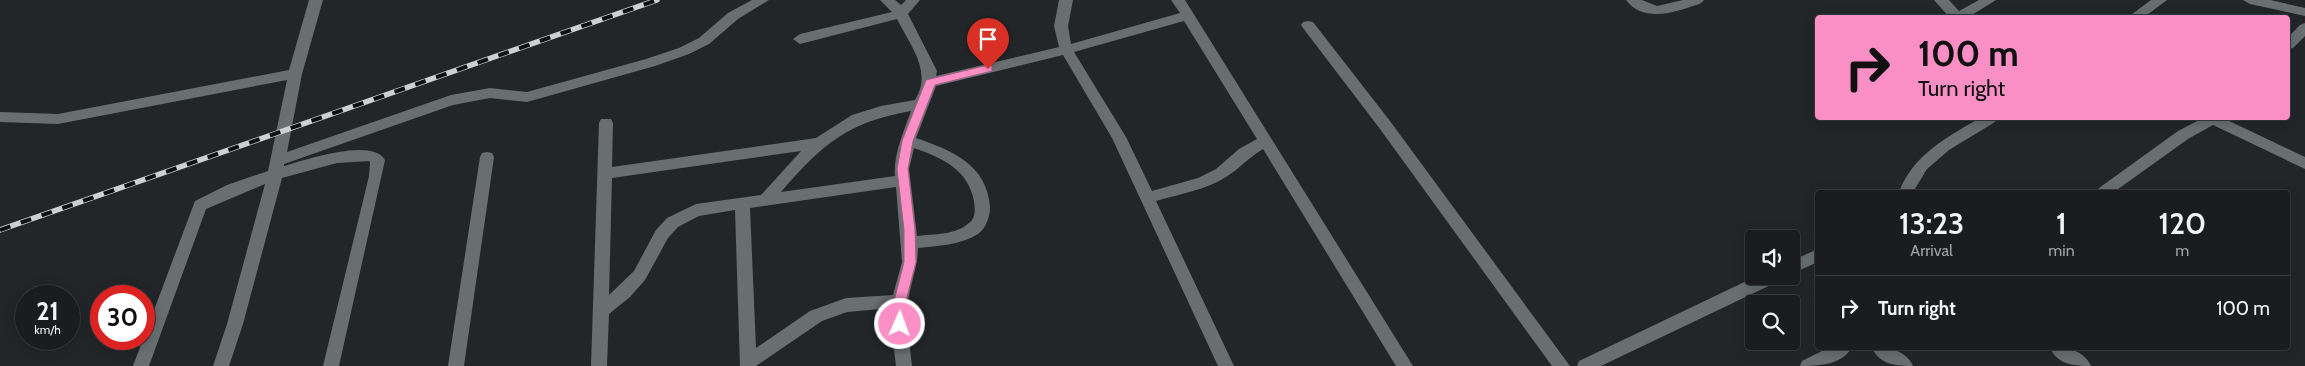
<!DOCTYPE html>
<html lang="en">
<head>
<meta charset="utf-8">
<style>
  body { margin:0; font-family:Cabin,sans-serif; background:#27292c; color:#f1f3f6; height:100vh; display:flex; flex-direction:column; font-size:19px; white-space:nowrap }
  * { box-sizing:border-box; margin:0 }
  p { font-size:16px; color:#9fa1a4 }
  .icon { flex:none; width:28px; height:28px; fill:none; stroke:currentColor; stroke-width:2; stroke-linecap:round; stroke-linejoin:round }
  .map { position:relative; flex:1; overflow:hidden }
  .panel { position:absolute; left:1815px; top:190px; width:475px; height:160px; display:flex; flex-direction:column; background:#1a1c1f; border-radius:5px; box-shadow:0 2px 12px #0003,0 0 0 1px #383a3d }
  .panel>* { flex:none }
  .top-card { position:absolute; left:1815px; top:15px; width:475px; height:105px; border-radius:5px; box-shadow:0 2px 12px #0003,0 0 0 1px #383a3d; background:#fa8fc6; color:#111; overflow:hidden }
  .fabs { position:absolute; left:1745px; top:230px; display:grid; gap:10px }
  .fabs a { display:grid; place-items:center; width:55px; height:55px; border-radius:5px; background:#1a1c1f; box-shadow:0 2px 12px #0003,0 0 0 1px #383a3d; font-size:25px }
  .speed { position:absolute; left:15px; top:285px; display:flex; gap:10px; font-size:25px; font-weight:700; text-align:center }
  .speed>* { display:grid; place-content:center; width:65px; height:65px; border-radius:50%; background:#1a1c1f; box-shadow:0 2px 12px #0003,0 0 0 1px #383a3d; line-height:1 }
  .speed small { font-size:12px; font-weight:400 }
  .speed .limit { border:8px solid #d22; background:#fff; color:#111 }
  .pin { position:absolute; display:grid; place-items:center; width:42px; height:42px; color:#fff; margin:-51px -21px; border-radius:50% 50% 50% 0; rotate:-45deg; box-shadow:0 0 5px #0007 }
  .pin .icon { rotate:45deg }
  .me { position:absolute; width:55px; margin:-28px; rotate:2deg; stroke-linejoin:round; filter:drop-shadow(0 0 4px #0008) }
  .turn { display:flex; align-items:center; gap:18px; height:105px; padding:0 20px; font-size:22px }
  .turn .icon { width:65px; height:65px; stroke-width:2.5 }
  .turn b { display:block; font-size:35px; line-height:42px }
  .eta { display:flex; justify-content:space-evenly; align-items:center; height:85px; text-align:center }
  .eta b { font-size:30px; font-weight:600; line-height:35px }
  ul { padding:0; list-style:none }
  li { display:flex; align-items:center; gap:15px; height:65px; padding:0 20px; border-top:1px solid #383a3d }
  li div { flex:1 }
  li b { display:block; font-size:19px }
  li em { font-style:normal }
  .map>svg:first-child { display:block }
  .lines { fill:none; stroke-linecap:round; stroke-linejoin:round }
  .street { fill:#696e71; fill-rule:evenodd }
  .rail-casing { stroke:#cdcfd1; stroke-width:5.5 }
  .rail { stroke:#0d0f10; stroke-width:4; stroke-dasharray:11; stroke-linecap:butt }
  .route { fill:#fa8fc6; stroke:#a25d81 }
</style>
</head>
<body>
<div class="map">
<svg width="2305" height="366" viewBox="0 0 2305 366">
  <rect width="100%" height="100%" fill="#232629"/>
  <g class="lines">
    <path class="street" d="M 309,0 L 323,0 L 302,74 L 287,152 L 451,95 L 490,88 L 527,92 L 646,59 L 679,48 L 699,38 L 728,13 L 752,0 L 769,0 L 738,19 L 709,44 L 689,54 L 655,66 L 527,102 L 490,98 L 453,105 L 284,164 L 284,166 C 305,160 372,137 385,160 L 339,366 L 323,366 L 369,176 L 370,163 L 369,161 L 337,163 L 282,178 L 243,324 L 229,366 L 213,366 L 227,324 L 265,184 L 206,209 L 149,366 L 133,366 L 195,201 L 227,185 L 268,171 L 287,80 L 58,124 L 0,122 L 0,112 L 58,114 L 289,70 Z
      M 880,0 L 895,0 L 901,5 L 906,0 L 920,0 L 908,14 L 937,71 L 936,76 L 1059,47 L 1054,26 L 1059,0 L 1073,0 L 1068,26 L 1071,44 L 1180,13 L 1171,0 L 1185,0 L 1413,366 L 1396,366 L 1263,149 C 1249,157 1239,169 1226,177 C 1206,190 1179,194 1156,201 L 1234,366 L 1218,366 L 1112,138 L 1063,55 L 936,86 L 916,138 C 951,150 987,164 990,207 C 990,217 986,228 978,234 C 961,245 937,246 918,248 C 918,267 910,284 908,303 C 906,324 910,345 912,366 L 896,366 L 891,324 L 892,308 L 847,312 L 822,321 L 756,366 L 740,366 L 735,210 L 699,216 L 678,227 L 668,238 L 645,280 L 630,297 L 609,314 L 607,366 L 591,366 L 599,123 L 601,119 L 611,119 L 613,123 L 612,167 L 816,138 L 852,115 L 881,106 L 915,100 C 933,72 910,45 897,19 L 800,44 L 793,39 L 800,34 L 892,12 ZM 1184,21 L 1257,139 L 1239,149 L 1216,169 L 1198,178 L 1152,191 L 1126,137 L 1074,52 ZM 911,111 C 904,131 893,155 895,176 L 781,192 C 822,144 848,122 911,111 ZM 914,148 C 942,158 968,169 974,201 C 975,209 976,218 969,223 C 956,235 934,234 917,236 L 909,169 ZM 801,151 L 761,195 L 696,204 L 667,218 L 656,230 L 634,271 L 609,295 L 612,178 ZM 896,187 L 902,262 L 893,295 L 846,298 L 810,311 L 756,348 L 750,208 Z
      M 1626,0 L 1642,0 L 1657,6 L 1683,0 L 1704,0 C 1700,5 1695,5 1690,7 C 1670,14 1641,21 1626,0 Z
      M 1934,0 L 1949,0 L 1959,11 L 1979,0 L 1996,0 L 1967,18 L 1950,18 Z
      M 2151,0 L 2167,0 L 2143,18 L 2127,18 Z
      M 2243,0 L 2270,0 L 2305,8 L 2305,16 L 2250,4 Z
      M 1308,21 L 1313,22 L 1390,121 L 1570,366 L 1552,366 L 1380,129 L 1303,28 L 1301,25 L 1303,22 Z
      M 2305,23 L 2305,36 L 2293,48 L 2288,49 L 2288,37 L 2300,25 Z
      M 1980,118 L 1997,118 L 1995,122 L 1949,150 L 1927,169 L 1913,192 L 1899,192 C 1913,155 1947,137 1980,118 Z
      M 2203,118 L 2223,118 L 2305,157 L 2305,169 L 2213,125 L 2188,139 L 2114,192 L 2097,192 L 2099,188 L 2178,131 Z
      M 487,152 L 492,153 L 494,157 L 464,366 L 448,366 L 480,157 L 482,153 Z
      M 1818,249 L 1818,262 L 1791,274 L 1791,261 Z
      M 1757,276 L 1781,276 L 1779,281 L 1601,366 L 1577,366 L 1579,361 Z
      M 1828,348 L 1851,348 C 1843,365 1816,366 1800,366 L 1802,361 Z
      M 1872,348 C 1887,346 1906,350 1913,366 C 1897,366 1880,365 1872,348 Z
      M 2050,348 C 2065,346 2084,350 2091,366 C 2075,366 2058,365 2050,348 Z"/>
    <defs>
      <path id="rail" d="M 0,230 L 657,0"/>
    </defs>
    <use href="#rail" class="rail-casing"/>
    <use href="#rail" class="rail"/>
  </g>
  <path class="route" d="M 988,65 L 992,66 L 992,71 L 935,85 L 913,141 L 908,169 L 915,230 L 916,262 L 906,301 L 904,327 L 895,327 L 893,324 L 894,301 L 904,262 L 904,230 L 897,169 L 902,141 L 926,80 Z"/>
</svg>
<div class="fabs">
<a><svg class="icon" aria-label="sound" viewBox="0 0 24 24"><path d="M4 9h4l5-4v14l-5-4H4zM17 9q2 3 0 6"/></svg></a>
<a><svg class="icon" aria-label="search" viewBox="0 0 24 24"><circle cx="10" cy="10" r="6"/><path d="M15 15l6 6"/></svg></a>
</div>
<div class="speed"><div>21<small>km/h</small></div><div class="limit">30</div></div>
<div class="pin" style="left:988px;top:69px;background:#d93025"><svg class="icon" aria-label="arrive" viewBox="0 0 24 24"><path d="M6 21V4h12l-3 4 3 4H6"/></svg></div>
<svg class="me" style="left:900px;top:324px" viewBox="-20 -20 40 40"><circle r="17" fill="#fa8fc6" stroke="#fff" stroke-width="3"/><path d="M0-11L8 9 0 5-8 9z" fill="#fff"/></svg>
<div class="top-card">
<div class="turn"><svg class="icon" aria-label="right" viewBox="0 0 24 24"><path d="M7 20v-9h11M14 6l5 5-5 5"/></svg><div><b>100 m</b>Turn right</div></div>
</div>
<section class="panel">
<div class="eta">
<div><b>13:23</b><p>Arrival</p></div>
<div><b>1</b><p>min</p></div>
<div><b>120</b><p>m</p></div>
</div>
<ul>
<li><svg class="icon" aria-label="right" viewBox="0 0 24 24"><path d="M7 20v-9h11M14 6l5 5-5 5"/></svg><div><b>Turn right</b></div><em>100 m</em></li>
</ul>
</section>
</div>
</body>
</html>
